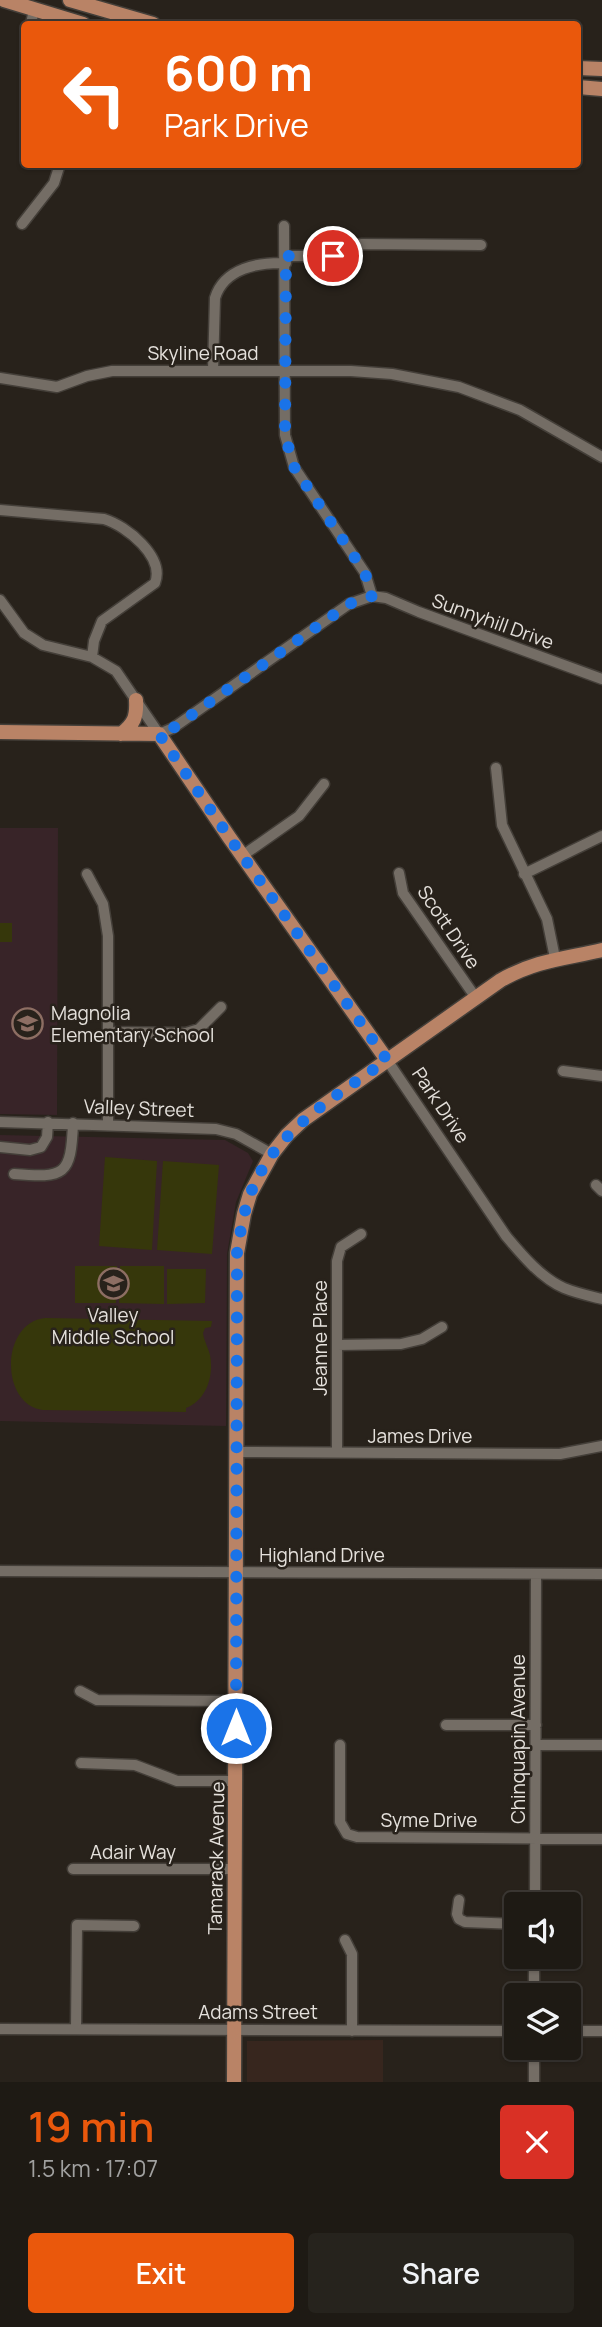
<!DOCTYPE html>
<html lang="en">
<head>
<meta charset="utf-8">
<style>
  body { margin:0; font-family:Manrope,sans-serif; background:#26231d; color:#f1f3f6; height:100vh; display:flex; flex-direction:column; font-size:26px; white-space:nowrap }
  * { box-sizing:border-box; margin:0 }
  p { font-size:23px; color:#a1a1a0 }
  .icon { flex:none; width:38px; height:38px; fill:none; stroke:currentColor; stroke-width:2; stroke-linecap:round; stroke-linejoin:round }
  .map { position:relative; height:2082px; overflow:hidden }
  .side { display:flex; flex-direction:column; background:#1e1a14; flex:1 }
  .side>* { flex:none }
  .hud { position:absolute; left:21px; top:21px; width:560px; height:147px; border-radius:7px; box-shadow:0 2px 5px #0004,0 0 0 2px #3c3834; background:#ea580c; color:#fff; overflow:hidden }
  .tools { position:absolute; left:504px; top:1892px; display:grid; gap:14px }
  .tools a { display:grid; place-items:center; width:77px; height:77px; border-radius:7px; background:#1e1a14; box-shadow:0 2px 5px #0004,0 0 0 2px #3c3834; font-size:35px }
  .pin { position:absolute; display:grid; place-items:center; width:60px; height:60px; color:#fff; margin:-30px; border:4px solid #fff; border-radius:50%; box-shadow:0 2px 7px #0007 }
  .me { position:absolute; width:77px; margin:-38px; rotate:0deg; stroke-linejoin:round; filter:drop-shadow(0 0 5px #0008) }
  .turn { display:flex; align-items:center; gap:24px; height:147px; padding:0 28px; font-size:32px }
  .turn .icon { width:91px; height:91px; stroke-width:2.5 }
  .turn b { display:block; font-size:49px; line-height:60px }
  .round { display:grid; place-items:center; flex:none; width:74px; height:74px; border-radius:7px; background:#26231d }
  .headline { display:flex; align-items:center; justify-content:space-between; height:119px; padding:0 28px }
  h1 { font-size:42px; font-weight:600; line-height:52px; color:#ea580c }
  .cta { display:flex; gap:14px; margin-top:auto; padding:14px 28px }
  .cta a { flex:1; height:80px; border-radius:7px; background:#ea580c; color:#fff; font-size:28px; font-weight:600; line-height:80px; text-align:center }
  .cta a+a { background:#26231d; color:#f1f3f6 }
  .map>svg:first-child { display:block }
  .commercial { fill:#37261e }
  .education { fill:#382428 }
  .green { fill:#36370b }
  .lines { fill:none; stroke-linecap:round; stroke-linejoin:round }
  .minor-casing { stroke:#443f39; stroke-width:13 }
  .major-casing { stroke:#443f39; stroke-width:17 }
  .minor { stroke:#746d65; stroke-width:10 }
  .major { stroke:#b98366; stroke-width:14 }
  .route { stroke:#1a73e8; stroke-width:12; stroke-dasharray:0 21.6 }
  .labels { text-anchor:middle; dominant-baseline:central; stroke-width:5; stroke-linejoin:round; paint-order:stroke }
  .street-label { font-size:19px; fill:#e5e1dc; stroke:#28221b }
  .poi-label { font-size:19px; fill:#e5e1dc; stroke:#28221b; text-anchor:start }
</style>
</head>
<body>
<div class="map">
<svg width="602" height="2082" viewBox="0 0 602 2082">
  <rect width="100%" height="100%" fill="#28221b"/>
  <path class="commercial" d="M 383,2040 L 383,2082 L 247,2082 L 247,2041 Z"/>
  <path class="education" d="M 0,828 L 58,828 L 57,1115 L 0,1114 Z
    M 0,1135 L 225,1140 L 248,1153 L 253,1161 L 236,1202 L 227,1254 L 226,1426 L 0,1421 Z"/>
  <path class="green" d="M 0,923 L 12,923 L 12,942 L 0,942 Z
    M 105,1157 L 157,1161 L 152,1250 L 99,1246 Z
    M 163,1161 L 219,1165 L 212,1254 L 157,1250 Z
    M 75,1266 L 117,1266 L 116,1303 L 75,1303 Z
    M 120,1266 L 164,1266 L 164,1304 L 119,1303 Z
    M 167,1269 L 206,1269 L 205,1303 L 167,1304 Z
    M 45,1318 L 212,1321 L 211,1327 L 205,1328 L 203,1333 C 204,1341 208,1347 210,1355 C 214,1375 207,1400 186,1408 L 186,1412 L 43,1410 C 0,1405 0,1323 45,1318 Z"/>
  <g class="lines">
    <defs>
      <path id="minor" d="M 31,24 L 34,9
        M 22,224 L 54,183 L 60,164
        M 284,226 L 285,435 L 294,467 L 365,573 L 372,596
        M 286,256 L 333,256 L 361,244 L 481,245
        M 213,370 L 215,298 C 224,268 259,262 286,263
        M 0,378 L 57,387 L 87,376 L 112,371 L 351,371 L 392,374 L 459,387 L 520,410 L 602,457
        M 0,510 L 104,519 C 127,526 165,557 155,583 L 102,621 L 94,641 L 92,657
        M 0,600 L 24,633 L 43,645 L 92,657 L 116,671 L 159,734 L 173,728 L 349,604 L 372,596 L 386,598 L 419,612 L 602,679
        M 496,768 L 502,825 L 547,919 L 555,958
        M 242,856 L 299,816 L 324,784
        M 399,873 L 403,893 L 476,998
        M 87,874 L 103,904 L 108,936 L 108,1125
        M 524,874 L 602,836
        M 109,1032 L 186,1033 L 199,1029 L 221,1007
        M 387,1060 L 506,1236 C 522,1255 541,1278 564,1288 C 576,1293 590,1296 602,1299
        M 563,1071 L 602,1076
        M 0,1122 L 216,1129 L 236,1134 L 272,1154
        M 0,1147 L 30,1150 L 41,1147 L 47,1137 L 48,1122
        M 14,1174 C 65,1178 71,1176 73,1123
        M 596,1185 L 602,1191
        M 337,1345 L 401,1344 L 422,1339 L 442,1327
        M 237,1452 L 560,1454 L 602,1446
        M 337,1453 L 337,1261 L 341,1247 L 361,1234
        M 0,1571 L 602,1574
        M 80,1691 L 97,1700 L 236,1701
        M 446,1725 L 536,1725
        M 340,1745 L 340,1822 L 347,1834 L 357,1837 L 602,1839
        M 536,1745 L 602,1745
        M 81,1763 L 135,1765 L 177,1781 L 236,1781
        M 73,1869 L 234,1869
        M 459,1900 L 457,1914 L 459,1919 L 465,1922 L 516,1924
        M 535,1904 L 536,1574
        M 345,1940 L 352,1954 L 352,2031
        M 534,1995 L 534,1956
        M 0,2029 L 516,2031
        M 76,2029 L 77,1925 L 134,1926
        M 569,2031 L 602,2031
        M 534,2048 L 534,2082"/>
      <path id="major" d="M 4,0 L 83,24
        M 70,0 L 153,24
        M 578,68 L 602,69
        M 578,87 L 602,89
        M 0,732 L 159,734 L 229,837 L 387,1060
        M 121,734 C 134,724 137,717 136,700
        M 234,2082 L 237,1253 L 244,1214 L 250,1194 L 272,1154 L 287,1135 L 303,1120 L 501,980 C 537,960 563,959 602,950"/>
    </defs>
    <use href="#minor" class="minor-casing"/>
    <use href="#major" class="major-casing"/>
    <use href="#minor" class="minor"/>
    <use href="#major" class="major"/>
  </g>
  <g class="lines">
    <path class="route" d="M 236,1728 L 237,1253 C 240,1234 243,1214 250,1195 C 274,1130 334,1098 387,1060 L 229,837 L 159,734 L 173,728 L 349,604 L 372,596 L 365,573 L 294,467 L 285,435 L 286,256 L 333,256"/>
  </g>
  <defs>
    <symbol id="school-ring" viewBox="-11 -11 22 22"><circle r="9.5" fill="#28221b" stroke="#8d6e63" stroke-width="1.5"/><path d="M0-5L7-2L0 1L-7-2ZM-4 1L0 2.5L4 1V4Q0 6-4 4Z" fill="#8d6e63"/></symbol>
  </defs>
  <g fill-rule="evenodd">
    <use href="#school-ring" x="10" y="1006" width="35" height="35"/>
    <use href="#school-ring" x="96" y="1266" width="35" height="35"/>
  </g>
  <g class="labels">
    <g class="street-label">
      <text x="203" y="353">Skyline Road</text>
      <text transform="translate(493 621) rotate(20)">Sunnyhill Drive</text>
      <text transform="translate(449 927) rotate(56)">Scott Drive</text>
      <text transform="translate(441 1105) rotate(56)">Park Drive</text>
      <text transform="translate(139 1108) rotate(2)">Valley Street</text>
      <text transform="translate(320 1338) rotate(-90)">Jeanne Place</text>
      <text x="420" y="1436">James Drive</text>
      <text x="322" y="1555">Highland Drive</text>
      <text transform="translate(518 1739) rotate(-90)">Chinquapin Avenue</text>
      <text x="429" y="1820">Syme Drive</text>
      <text x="133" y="1852">Adair Way</text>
      <text transform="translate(216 1858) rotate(-89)">Tamarack Avenue</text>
      <text x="258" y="2012">Adams Street</text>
    </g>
    <g class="poi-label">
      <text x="51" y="1013">Magnolia<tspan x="51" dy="22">Elementary School</tspan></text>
      <text x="113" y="1315" text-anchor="middle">Valley<tspan x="113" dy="22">Middle School</tspan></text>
    </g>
  </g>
</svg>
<div class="tools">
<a><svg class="icon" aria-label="sound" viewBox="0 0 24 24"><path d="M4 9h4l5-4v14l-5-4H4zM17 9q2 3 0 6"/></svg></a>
<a><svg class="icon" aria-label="layers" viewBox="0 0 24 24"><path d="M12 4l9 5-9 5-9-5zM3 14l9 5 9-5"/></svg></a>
</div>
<div class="pin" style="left:333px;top:256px;background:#d93025"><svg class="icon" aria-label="arrive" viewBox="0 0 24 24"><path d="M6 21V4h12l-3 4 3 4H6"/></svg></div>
<svg class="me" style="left:236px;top:1728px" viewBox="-20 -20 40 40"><circle r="17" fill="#1a73e8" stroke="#fff" stroke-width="3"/><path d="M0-11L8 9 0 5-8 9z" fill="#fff"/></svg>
<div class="hud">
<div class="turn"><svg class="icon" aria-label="left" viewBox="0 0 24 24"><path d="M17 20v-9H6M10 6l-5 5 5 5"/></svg><div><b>600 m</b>Park Drive</div></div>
</div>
</div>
<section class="side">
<div class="headline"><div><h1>19 min</h1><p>1.5 km · 17:07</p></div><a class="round" style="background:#d93025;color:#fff"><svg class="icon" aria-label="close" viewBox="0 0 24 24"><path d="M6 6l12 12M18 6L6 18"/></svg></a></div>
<div class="cta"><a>Exit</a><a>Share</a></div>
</section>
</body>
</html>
